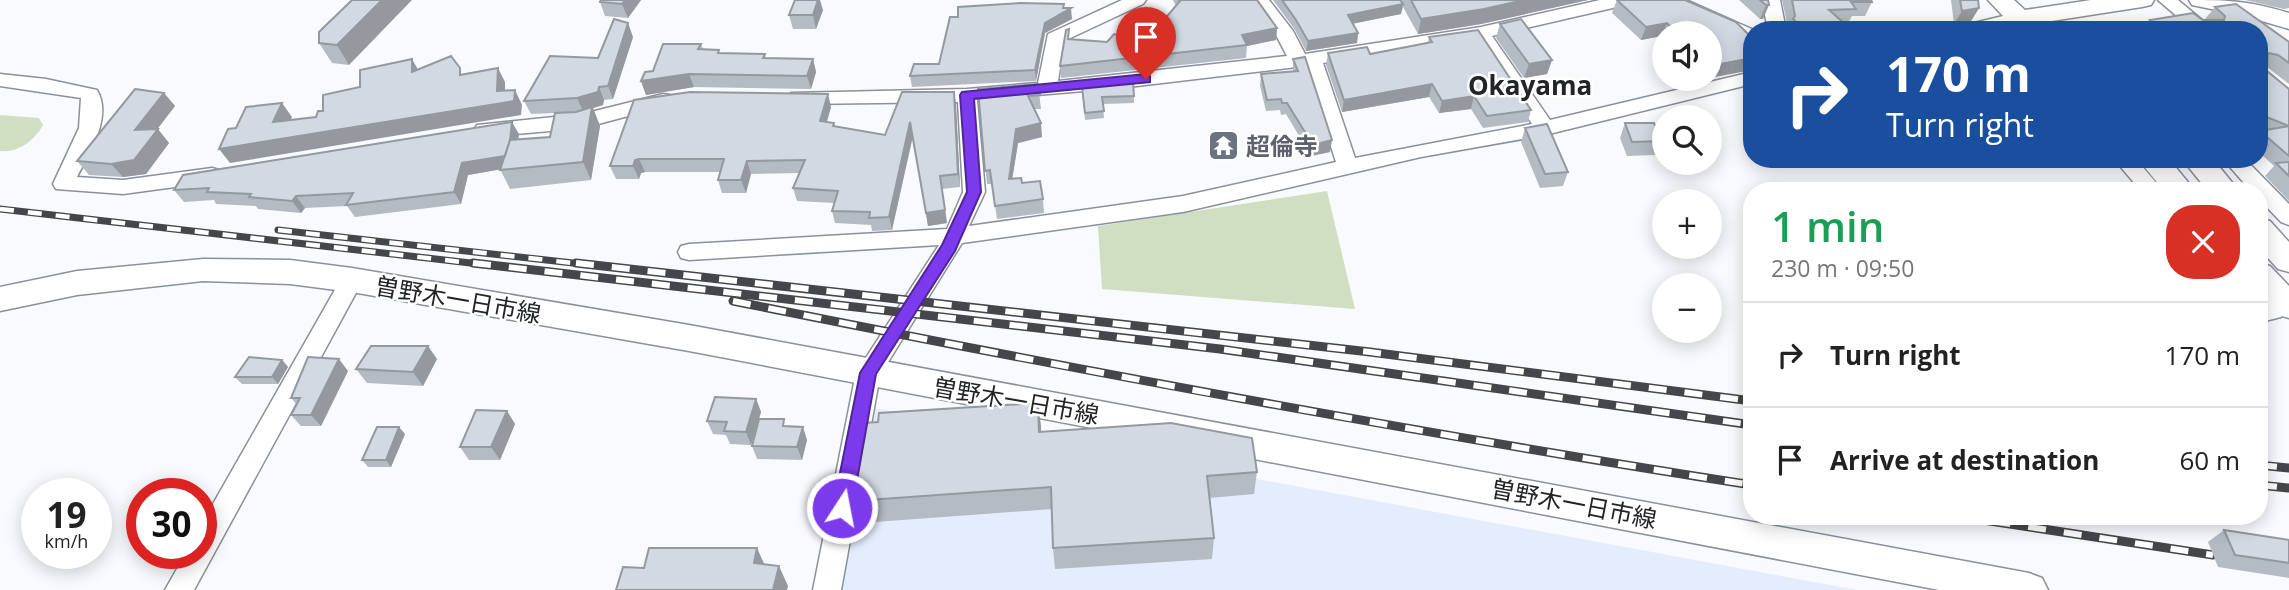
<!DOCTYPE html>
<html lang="en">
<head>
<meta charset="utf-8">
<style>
  body { margin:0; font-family:"Open Sans","Noto Sans JP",sans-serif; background:#f6f6f6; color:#222; height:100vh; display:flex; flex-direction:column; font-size:26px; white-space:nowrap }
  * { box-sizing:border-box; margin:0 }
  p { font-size:23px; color:#767676 }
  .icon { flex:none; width:38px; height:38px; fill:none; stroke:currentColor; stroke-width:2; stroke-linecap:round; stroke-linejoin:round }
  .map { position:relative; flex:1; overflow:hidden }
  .panel { position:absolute; left:1743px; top:182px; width:525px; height:343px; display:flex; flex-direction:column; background:#fff; border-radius:28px; box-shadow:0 4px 18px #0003 }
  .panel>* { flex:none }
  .top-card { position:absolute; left:1743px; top:21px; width:525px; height:147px; border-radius:28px; box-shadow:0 4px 18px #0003; background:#1a4fa0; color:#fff; overflow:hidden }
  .buttons { position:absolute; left:1652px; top:21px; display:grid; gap:14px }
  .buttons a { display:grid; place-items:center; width:70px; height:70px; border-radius:50%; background:#fff; box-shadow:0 4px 18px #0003; font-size:35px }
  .speed { position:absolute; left:21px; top:478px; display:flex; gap:14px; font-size:35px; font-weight:700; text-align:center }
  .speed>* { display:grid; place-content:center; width:91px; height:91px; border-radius:50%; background:#fff; box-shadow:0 4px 18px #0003; line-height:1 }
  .speed small { font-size:18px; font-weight:400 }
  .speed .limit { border:10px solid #d22; background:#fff; color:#111 }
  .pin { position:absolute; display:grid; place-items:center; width:60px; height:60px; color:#fff; margin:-72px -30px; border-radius:50% 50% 50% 0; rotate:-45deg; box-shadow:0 0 7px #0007 }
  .pin .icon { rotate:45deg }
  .me { position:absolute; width:77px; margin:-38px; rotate:11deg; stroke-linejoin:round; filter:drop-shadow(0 0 5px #0008) }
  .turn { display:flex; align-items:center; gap:24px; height:147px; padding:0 28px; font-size:32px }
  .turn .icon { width:91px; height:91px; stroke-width:2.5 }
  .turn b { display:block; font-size:49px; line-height:60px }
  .round { display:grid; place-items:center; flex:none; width:74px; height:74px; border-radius:28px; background:#f6f6f6 }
  .headline { display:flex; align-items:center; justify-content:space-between; height:119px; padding:0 28px }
  h1 { font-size:42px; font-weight:600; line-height:52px; color:#1e9e55 }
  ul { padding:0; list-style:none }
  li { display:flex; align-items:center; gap:21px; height:105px; padding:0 28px; border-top:2px solid #e0e0e0 }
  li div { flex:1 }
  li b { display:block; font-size:26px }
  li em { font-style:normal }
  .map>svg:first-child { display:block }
  .built { fill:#e4edfe }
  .green { fill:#d0dec2 }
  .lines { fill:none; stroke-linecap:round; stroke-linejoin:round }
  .street-casing { stroke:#8b909a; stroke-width:3 }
  .secondary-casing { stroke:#8b909a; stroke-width:3 }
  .street { fill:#fff; fill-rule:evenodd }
  .secondary { fill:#fff; fill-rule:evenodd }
  .rail-far1-casing { stroke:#44464a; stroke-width:7 }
  .rail-casing { stroke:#44464a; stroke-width:9 }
  .rail-far1 { stroke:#fff; stroke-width:4.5; stroke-dasharray:14; stroke-linecap:butt }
  .rail { stroke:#fff; stroke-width:6; stroke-dasharray:18; stroke-linecap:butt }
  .wall { fill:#b5bbc3 }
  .shaded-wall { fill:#94989f }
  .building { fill:#d3d9e3; stroke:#94989f; stroke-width:2 }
  .route { fill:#7c3aed; stroke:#51269a; stroke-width:2 }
  .labels { text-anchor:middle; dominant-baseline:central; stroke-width:5; stroke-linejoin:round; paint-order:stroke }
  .worship-label { font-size:24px; font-weight:bold; fill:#5b616d; stroke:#fff; text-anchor:start }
  .street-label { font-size:24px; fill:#222428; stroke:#fff }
  .neighbourhood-label { font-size:26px; font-weight:bold; fill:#222428; stroke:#fff }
</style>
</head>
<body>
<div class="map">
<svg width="2289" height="590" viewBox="0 0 2289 590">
  <rect width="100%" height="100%" fill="#f8fafe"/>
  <path class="built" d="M 852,404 L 1857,590 L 823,590 Z"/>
  <path class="green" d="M 0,115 L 39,118 L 43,125 C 34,141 18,153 0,151 Z
    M 1327,191 L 1355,309 L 1102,289 L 1098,226 Z"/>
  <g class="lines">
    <defs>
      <path id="street" d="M 1122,0 L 1146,0 L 1143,4 L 1064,41 L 1058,81 L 1287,56 L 1275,33 L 1250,0 L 1269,0 L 1293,31 L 1305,54 L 1481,27 L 1600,0 L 1633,0 L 1630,4 L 1492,36 L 1550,120 L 1752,72 L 1752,84 L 1545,135 L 1421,157 L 1183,212 L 962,243 L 880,375 L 841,590 L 813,590 L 856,373 L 939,245 L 689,260 L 681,258 L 678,252 L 681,246 L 689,244 L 947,229 L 963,192 L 958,102 L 798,104 L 791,103 L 788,98 L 791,93 L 967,89 L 1038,83 L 1048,34 ZM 1476,39 L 1532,124 L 1355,158 L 1323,63 ZM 1305,66 L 1336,162 L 1183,196 L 969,226 L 985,192 L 977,100 L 1120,88 Z
        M 1662,0 L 1686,0 L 1754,30 L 1752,42 L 1665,4 Z
        M 1762,0 L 1780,0 L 1786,30 L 1768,30 Z
        M 2158,0 L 2178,0 L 2214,30 L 2193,30 Z
        M 2020,12 L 2029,18 L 2026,22 L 1993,30 L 1959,30 L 1961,26 Z
        M 0,74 L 46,79 L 97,90 C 113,117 89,153 77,177 L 123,180 L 212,168 L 219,170 L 222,175 L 219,180 L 212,182 L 123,194 L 56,189 L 53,184 L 79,128 L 81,98 L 0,86 Z
        M 663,94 L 670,95 L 673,100 L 670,105 L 583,128 L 484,137 L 477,135 L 474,130 L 477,125 L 583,114 Z
        M 2114,159 L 2136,159 L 2163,191 L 2141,191 Z
        M 2223,159 L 2245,159 L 2289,204 L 2289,225 L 2281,222 L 2259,199 L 2259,191 L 2251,191 Z
        M 352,272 L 360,274 L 363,280 L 194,590 L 165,590 L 186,553 L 201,553 L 201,525 L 344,274 Z
        M 2259,297 L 2281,305 L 2285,311 L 2281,317 L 2265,321 L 2259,319 Z"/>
      <path id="secondary" d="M 1988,0 L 2014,0 L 2025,10 L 2091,0 L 2154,0 L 2151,5 L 2142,7 L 2039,23 L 2044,30 L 2016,30 Z
        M 2189,0 C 2230,0 2249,1 2289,13 L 2289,29 L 2245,16 L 2192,5 Z
        M 2138,159 L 2169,159 L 2195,191 L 2164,191 Z
        M 2182,159 L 2213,159 L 2239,191 L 2208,191 Z
        M 2259,218 L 2270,221 L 2289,242 L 2289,272 L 2278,269 L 2259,248 Z
        M 203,259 L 290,260 L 352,268 L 689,325 L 2029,573 L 2042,578 L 2048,590 L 1939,590 L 689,351 L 352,292 L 290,284 L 203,281 L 77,295 L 0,311 L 0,287 L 77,271 Z
        M 2259,263 L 2270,266 L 2289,286 L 2289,318 L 2278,315 L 2259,294 Z"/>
    </defs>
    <use href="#street" class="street-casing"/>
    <use href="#secondary" class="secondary-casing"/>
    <use href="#street" class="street"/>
    <use href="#secondary" class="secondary"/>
    <defs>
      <path id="rail-far1" d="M 0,209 L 488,265
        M 278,230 L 591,265"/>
      <path id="rail" d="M 473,263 L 1220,349 L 1752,425
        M 576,263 L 1370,352 L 1752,401
        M 733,301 C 1071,369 1411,432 1752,485
        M 2259,465 L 2289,468
        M 2259,485 L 2289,488
        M 1957,516 L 2213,555"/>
    </defs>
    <use href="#rail-far1" class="rail-far1-casing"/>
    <use href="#rail" class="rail-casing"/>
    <use href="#rail-far1" class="rail-far1"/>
    <use href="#rail" class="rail"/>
  </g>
  <path class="wall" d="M 352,0 L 349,65 L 332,63 L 319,43 Z
    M 641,0 L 628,18 L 605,16 L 600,2 Z
    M 1173,0 L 1257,0 L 1277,28 L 1276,40 L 1247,46 L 1246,58 L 1061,78 L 1060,66 L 1069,39 L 1107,42 L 1122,36 L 1158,27 L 1176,6 Z
    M 1273,0 L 1588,0 L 1481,24 L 1418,34 L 1403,7 L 1401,14 L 1353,23 L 1358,33 L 1357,43 L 1306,51 L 1295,30 Z
    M 1617,0 L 1685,0 L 1710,33 L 1664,33 L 1664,39 L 1662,36 L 1641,40 L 1612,13 Z
    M 1739,0 L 1768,0 L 1763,19 L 1760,19 Z
    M 1782,0 L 1871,0 L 1872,2 L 1865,16 L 1852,16 L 1848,23 L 1845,23 L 1852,30 L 1788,30 L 1788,28 Z
    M 1951,0 L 1978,0 L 1979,8 L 1971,21 L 1954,24 Z
    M 2245,0 L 2289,0 L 2289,8 L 2284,9 Z
    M 2215,7 L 2289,42 L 2289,84 L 2267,67 L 2267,71 L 2289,89 L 2289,201 L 2265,176 L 2274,166 L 2259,152 L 2259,133 L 2260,131 L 2259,131 L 2259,30 L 2143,30 L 2150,20 L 2207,20 L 2205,19 Z
    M 1064,8 L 1072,19 L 1045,33 L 1036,81 L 912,87 L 910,76 L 939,64 L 958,17 Z
    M 823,10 L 816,29 L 793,29 L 789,15 Z
    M 1500,24 L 1552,60 L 1547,74 L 1524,78 L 1496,38 Z
    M 633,37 L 613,99 L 604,100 L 603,105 L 593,108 L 600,126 L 591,180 L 510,189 L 500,169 L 468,175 L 461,204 L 355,217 L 347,206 L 305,208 L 301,213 L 258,209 L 256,206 L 216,204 L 214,200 L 184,202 L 174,190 L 519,134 L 518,139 L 550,137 L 576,112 L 531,114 L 524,101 L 598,58 Z
    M 1429,37 L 1531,110 L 1528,122 L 1483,128 L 1471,109 L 1439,113 L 1429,97 L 1342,112 L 1326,65 L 1328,53 L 1370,54 L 1428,43 Z
    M 701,44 L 703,49 L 720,53 L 765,54 L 766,58 L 813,59 L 816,72 L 811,89 L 694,87 L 646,95 L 641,81 L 653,71 Z
    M 1293,59 L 1330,152 L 1311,156 L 1286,114 L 1281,115 L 1280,110 L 1266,111 L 1260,86 L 1261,74 L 1293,72 Z
    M 1038,84 L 1041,109 L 1034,109 L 1042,137 L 1018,143 L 1012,179 L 1022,183 L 1043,199 L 1044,213 L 997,219 L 992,184 L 987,184 L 978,89 Z
    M 1082,87 L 1134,96 L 1134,103 L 1103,104 L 1104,118 L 1085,120 Z
    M 954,92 L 956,105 L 960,187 L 942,189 L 947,223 L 928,226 L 913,136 L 892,230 L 872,231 L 871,225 L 835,223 L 832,211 L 834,203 L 797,201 L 793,188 L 800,173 L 751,174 L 746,193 L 722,193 L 718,180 L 720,172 L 645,172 L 641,173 L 639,179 L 616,179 L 610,166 L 831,107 L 827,122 L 834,123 L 835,127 L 885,135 Z
    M 164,93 L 175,106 L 157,129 L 169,143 L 146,174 L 123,177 L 89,175 L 77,161 Z
    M 1625,123 L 1661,141 L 1655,155 L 1627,156 L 1620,138 Z
    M 1525,128 L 1568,172 L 1563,186 L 1540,188 L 1521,142 Z
    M 437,359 L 423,386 L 367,383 L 356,369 Z
    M 282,360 L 288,367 L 278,384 L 242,384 L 235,377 Z
    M 348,371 L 321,426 L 301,426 L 291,415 L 297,405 L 291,398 Z
    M 756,399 L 761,412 L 751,445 L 730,444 L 726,435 L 713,434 L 707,421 Z
    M 507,411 L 515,424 L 500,460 L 469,460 L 460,447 Z
    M 787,426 L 807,440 L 802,460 L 757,459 L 752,446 Z
    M 1041,426 L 1041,432 L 1257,472 L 1254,494 L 1209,498 L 1214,538 L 1212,559 L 1055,569 L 1053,548 L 1052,509 L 875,522 L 871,508 L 858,509 L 851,487 Z
    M 405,434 L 391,467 L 368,467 L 362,460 Z
    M 2224,530 L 2289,540 L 2289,578 L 2218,567 L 2208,542 Z"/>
  <path class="shaded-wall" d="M 382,0 L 412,0 L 349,65 L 337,45 Z
    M 625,0 L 641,0 L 628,18 L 622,4 Z
    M 818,0 L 820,0 L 823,10 L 816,29 L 813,15 Z
    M 1524,0 L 1588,0 L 1481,24 L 1418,34 L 1421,19 Z
    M 1064,4 L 1064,12 L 1071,8 L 1072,19 L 1045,33 L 1036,81 L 1035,70 L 1045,23 Z
    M 1403,4 L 1401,14 L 1347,25 L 1348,15 Z
    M 1766,5 L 1769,5 L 1763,19 L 1760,19 Z
    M 1979,8 L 1971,21 L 1954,24 L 1962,11 Z
    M 628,23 L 633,37 L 613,99 L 608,86 Z
    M 1667,23 L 1662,36 L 1641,40 L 1646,27 Z
    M 1277,28 L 1276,40 L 1247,46 L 1242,35 Z
    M 1358,33 L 1357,43 L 1306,51 L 1308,41 Z
    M 1752,58 L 1752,70 L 1710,78 L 1710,66 Z
    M 412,59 L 420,73 L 412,72 Z
    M 813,59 L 816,72 L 811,89 L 807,76 Z
    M 1552,60 L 1547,74 L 1524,78 L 1529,64 Z
    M 498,68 L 505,82 L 505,102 L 515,90 L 522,105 L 521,115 L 230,163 L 219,149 L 497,91 Z
    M 689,74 L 694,87 L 646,95 L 641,81 Z
    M 1432,84 L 1429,97 L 1342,112 L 1344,100 Z
    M 599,87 L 604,100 L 603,105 L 593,108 L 600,126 L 591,180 L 583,162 L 583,111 L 577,98 Z
    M 954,92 L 956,105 L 960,187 L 958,174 Z
    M 164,93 L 175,106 L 146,144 L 135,130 Z
    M 828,94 L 831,107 L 823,134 L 820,121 Z
    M 1474,96 L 1471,109 L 1439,113 L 1442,101 Z
    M 282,103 L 292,117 L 283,136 L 273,122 Z
    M 512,122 L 519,134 L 515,167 L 468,175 L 461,204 L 454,192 L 462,163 Z
    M 910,122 L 913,135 L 892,230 L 889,217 Z
    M 1041,123 L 1042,137 L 1018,143 L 1010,193 L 1009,179 L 1016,129 Z
    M 158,129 L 169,143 L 146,174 L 123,177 L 111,164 Z
    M 1332,140 L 1330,152 L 1311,156 L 1313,145 Z
    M 639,159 L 645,172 L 641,173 L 639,179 L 633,166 L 635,160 Z
    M 747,161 L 751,174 L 746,193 L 741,180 Z
    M 940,176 L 947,223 L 928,226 L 926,213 Z
    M 296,196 L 305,208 L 301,213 L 292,201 Z
    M 428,346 L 437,359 L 423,386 L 413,372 Z
    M 339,359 L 348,371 L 321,426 L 311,415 Z
    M 282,360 L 288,367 L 278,384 L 272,377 Z
    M 756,399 L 761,412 L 751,445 L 746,432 Z
    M 1038,403 L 1041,426 L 1042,454 L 1039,432 Z
    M 507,411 L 515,424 L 500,460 L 491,447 Z
    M 399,427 L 405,434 L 391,467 L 386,460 Z
    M 803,427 L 807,440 L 802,460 L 797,447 Z
    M 757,548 L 766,568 L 754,563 Z
    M 779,566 L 788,586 L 787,590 L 773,590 Z"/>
  <path class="building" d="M 352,0 L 382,0 L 337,45 L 319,43 L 319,32 Z
    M 601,0 L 625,0 L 622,4 L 600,2 Z
    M 795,0 L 818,0 L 813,15 L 789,15 Z
    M 1179,0 L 1257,0 L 1277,28 L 1242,35 L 1247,45 L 1060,66 L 1066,30 L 1069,29 L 1068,39 L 1107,42 L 1114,34 L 1122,36 L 1136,20 L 1158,27 L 1180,1 Z
    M 1282,0 L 1400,0 L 1403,4 L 1348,15 L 1358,33 L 1308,41 L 1296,20 Z
    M 1411,0 L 1524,0 L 1484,9 L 1421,19 Z
    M 1617,0 L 1685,0 L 1736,22 L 1752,38 L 1752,58 L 1710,66 L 1710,33 L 1677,33 L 1667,23 L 1646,27 Z
    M 1760,0 L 1768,0 L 1769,5 L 1766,5 Z
    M 1792,0 L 1871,0 L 1872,2 L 1851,2 L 1856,9 L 1829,10 L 1852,30 L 1805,30 L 1793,19 L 1795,16 Z
    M 1960,0 L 1978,0 L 1979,8 L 1962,11 Z
    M 1020,3 L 1064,4 L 1063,8 L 1071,8 L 1045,23 L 1035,70 L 910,76 L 914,64 L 939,64 L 950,17 L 958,17 L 958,7 Z
    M 2236,4 L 2289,42 L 2289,63 L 2278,55 L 2268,53 L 2267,71 L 2289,89 L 2289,126 L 2259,114 L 2259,30 L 2163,30 L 2150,20 L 2193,13 L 2203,20 L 2224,20 L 2225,16 L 2215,7 Z
    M 614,19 L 628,23 L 608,86 L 599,87 L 598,92 L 577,98 L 524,101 L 550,56 L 598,58 Z
    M 1521,19 L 1552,60 L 1529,64 L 1500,24 Z
    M 1478,30 L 1531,110 L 1487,116 L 1474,96 L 1442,101 L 1432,84 L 1344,100 L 1328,53 L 1367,47 L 1370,54 L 1432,42 L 1429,37 Z
    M 663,44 L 701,44 L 698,49 L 719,50 L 718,53 L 765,54 L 763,58 L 813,59 L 807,76 L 689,74 L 641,81 L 645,72 L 653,71 Z
    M 451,56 L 460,68 L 460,75 L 498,68 L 497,91 L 515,90 L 514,101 L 219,149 L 228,129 L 236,128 L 246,107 L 282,103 L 273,122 L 316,117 L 318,111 L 323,111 L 323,95 L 360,87 L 360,70 L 412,59 L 412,72 Z
    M 1305,57 L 1332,140 L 1313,145 L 1287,103 L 1282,103 L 1281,99 L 1267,100 L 1261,74 L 1298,71 L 1293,59 Z
    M 1133,82 L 1134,96 L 1102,97 L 1104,111 L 1085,113 L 1082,87 Z
    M 1038,84 L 1040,95 L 1028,96 L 1041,123 L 1016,129 L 1009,179 L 1021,178 L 1022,183 L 1040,181 L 1043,199 L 995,206 L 990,170 L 985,171 L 978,89 Z
    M 135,89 L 164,93 L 135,130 L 158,129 L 134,160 L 111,164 L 77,161 Z
    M 690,92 L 828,94 L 820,121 L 834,123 L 833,126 L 885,135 L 902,92 L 954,92 L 958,174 L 940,176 L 945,210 L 926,213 L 910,122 L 889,217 L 869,218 L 870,212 L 832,211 L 838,191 L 793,188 L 805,160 L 747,161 L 741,180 L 718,180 L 724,159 L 639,159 L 635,160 L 633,166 L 610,166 L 634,100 Z
    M 592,107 L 583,162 L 500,170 L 510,140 L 550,137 L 555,113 L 576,112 Z
    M 512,122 L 510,140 L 505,156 L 462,163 L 454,192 L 346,205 L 353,193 L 296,196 L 292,201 L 249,197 L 251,194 L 207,192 L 209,188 L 174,190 L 183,175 Z
    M 1625,123 L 1654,123 L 1661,141 L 1632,142 Z
    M 1547,124 L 1568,172 L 1545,174 L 1525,128 Z
    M 2289,126 L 2289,156 L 2260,131 Z
    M 2289,162 L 2289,176 L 2276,163 Z
    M 2130,185 L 2134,190 L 2150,189 L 2151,191 L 2083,191 L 2080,187 Z
    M 371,346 L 428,346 L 413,372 L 356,369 Z
    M 249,357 L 282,360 L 272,377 L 235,377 Z
    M 308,357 L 339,359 L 311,415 L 291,415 L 300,398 L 291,398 Z
    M 715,397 L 756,399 L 746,432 L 724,431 L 727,422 L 707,421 Z
    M 1038,403 L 1039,432 L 1171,423 L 1252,438 L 1257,472 L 1207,476 L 1214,538 L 1053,548 L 1051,487 L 868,500 L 869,486 L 851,487 L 863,423 L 878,422 L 879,413 Z
    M 476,410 L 507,411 L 491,447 L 460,447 Z
    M 759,419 L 784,419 L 783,426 L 803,427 L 797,447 L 752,446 Z
    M 377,427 L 399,427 L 386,460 L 362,460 Z
    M 2224,530 L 2289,540 L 2289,563 L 2235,555 Z
    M 649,548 L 757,548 L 754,563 L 779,566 L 773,590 L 616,590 L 623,567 L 644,568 Z"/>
  <path class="route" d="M 1146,74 L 1150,76 L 1150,82 L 974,99 L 981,192 L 955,251 L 876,374 L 852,508 L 849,514 L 842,516 L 836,514 L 833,508 L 860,373 L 942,245 L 967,192 L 960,95 L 962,92 Z"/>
  <defs>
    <symbol id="temple-square" viewBox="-11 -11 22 22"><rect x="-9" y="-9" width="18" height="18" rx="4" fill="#6b7280" stroke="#fff"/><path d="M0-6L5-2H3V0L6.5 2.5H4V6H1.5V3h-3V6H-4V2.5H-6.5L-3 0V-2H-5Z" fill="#fff"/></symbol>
  </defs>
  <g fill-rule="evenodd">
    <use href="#temple-square" x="1206" y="128" width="35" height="35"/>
  </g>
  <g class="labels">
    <g class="worship-label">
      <text x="1246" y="145">超倫寺</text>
    </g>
    <g class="street-label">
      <text transform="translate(458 299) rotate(10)">曽野木一日市線</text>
      <text transform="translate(1016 400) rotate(10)">曽野木一日市線</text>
      <text transform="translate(1574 503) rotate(11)">曽野木一日市線</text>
    </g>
    <g class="neighbourhood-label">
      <text x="1530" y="85">Okayama</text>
    </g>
  </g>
</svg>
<div class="buttons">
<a><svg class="icon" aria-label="sound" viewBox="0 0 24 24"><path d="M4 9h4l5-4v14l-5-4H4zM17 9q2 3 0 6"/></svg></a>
<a><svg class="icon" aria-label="search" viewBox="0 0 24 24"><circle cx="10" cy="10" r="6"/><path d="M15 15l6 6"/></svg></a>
<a>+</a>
<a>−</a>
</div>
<div class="speed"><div>19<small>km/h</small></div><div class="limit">30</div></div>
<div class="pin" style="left:1146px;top:79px;background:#d93025"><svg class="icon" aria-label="arrive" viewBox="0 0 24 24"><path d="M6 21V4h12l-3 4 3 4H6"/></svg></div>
<svg class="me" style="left:842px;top:508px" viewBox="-20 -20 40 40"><circle r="17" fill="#7c3aed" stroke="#fff" stroke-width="3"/><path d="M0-11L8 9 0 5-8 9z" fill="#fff"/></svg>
<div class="top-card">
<div class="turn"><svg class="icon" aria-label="right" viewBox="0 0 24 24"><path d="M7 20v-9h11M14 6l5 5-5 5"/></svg><div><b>170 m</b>Turn right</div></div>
</div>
<section class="panel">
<div class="headline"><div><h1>1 min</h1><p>230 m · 09:50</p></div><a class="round" style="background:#d93025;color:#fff"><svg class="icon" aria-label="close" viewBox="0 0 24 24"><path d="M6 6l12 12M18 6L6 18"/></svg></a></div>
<ul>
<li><svg class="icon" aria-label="right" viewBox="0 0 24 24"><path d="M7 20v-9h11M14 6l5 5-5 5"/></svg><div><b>Turn right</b></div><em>170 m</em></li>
<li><svg class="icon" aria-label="arrive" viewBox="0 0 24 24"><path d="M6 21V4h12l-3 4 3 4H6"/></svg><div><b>Arrive at destination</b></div><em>60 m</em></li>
</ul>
</section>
</div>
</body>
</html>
